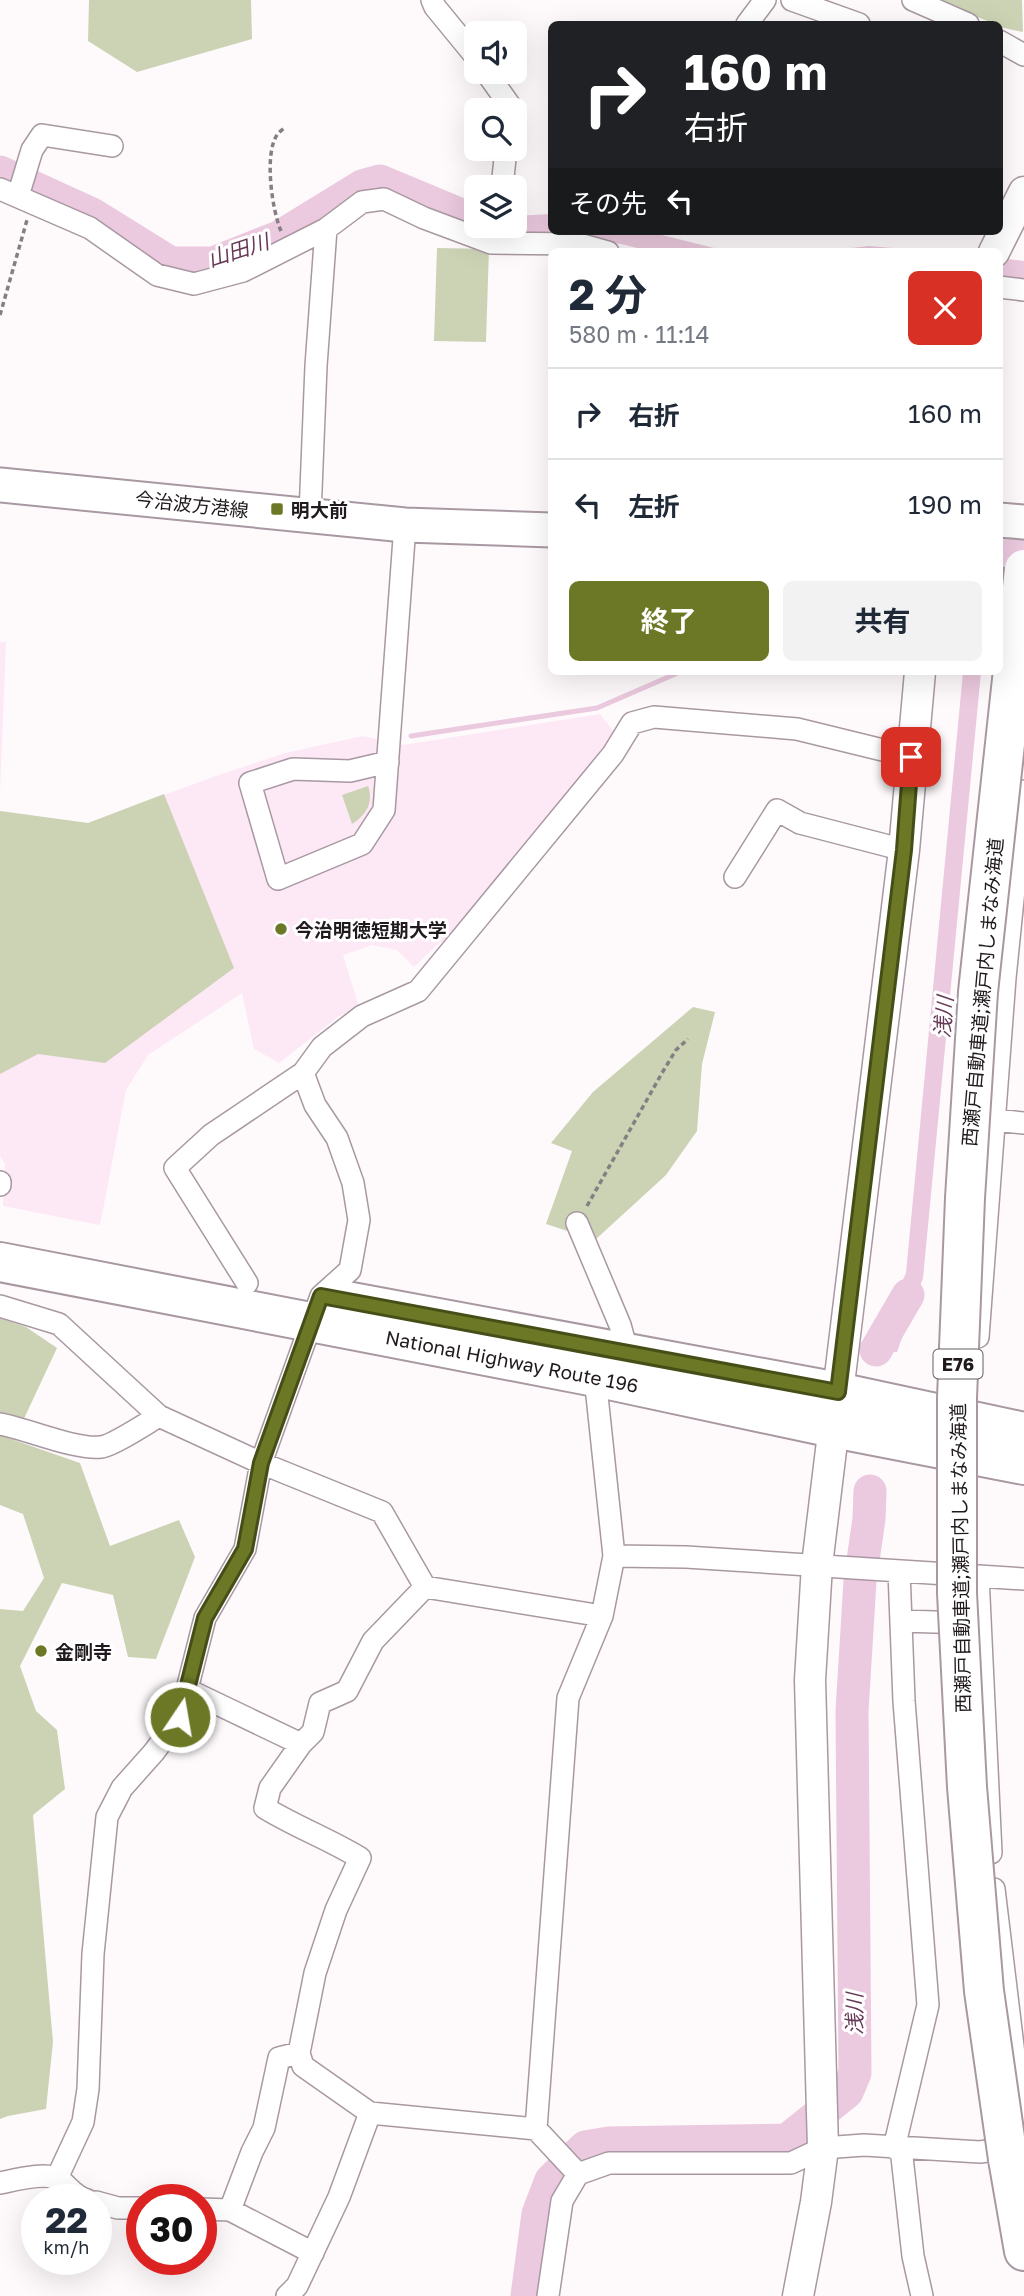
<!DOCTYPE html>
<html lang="ja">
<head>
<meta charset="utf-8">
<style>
  body { margin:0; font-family:"Golos Text","Noto Sans JP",sans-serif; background:#f2f2f3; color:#1f2937; height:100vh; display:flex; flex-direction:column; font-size:26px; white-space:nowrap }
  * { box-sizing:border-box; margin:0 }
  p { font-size:23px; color:#747a83 }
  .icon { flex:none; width:38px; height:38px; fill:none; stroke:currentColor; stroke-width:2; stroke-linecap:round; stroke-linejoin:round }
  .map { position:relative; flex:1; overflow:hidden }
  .sheet { position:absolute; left:548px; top:248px; width:455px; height:427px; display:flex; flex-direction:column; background:#fff; border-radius:10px; box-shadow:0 7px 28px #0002 }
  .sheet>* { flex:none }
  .hud { position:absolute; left:548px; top:21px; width:455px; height:214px; border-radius:10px; box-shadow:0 7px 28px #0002; background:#202124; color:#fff; overflow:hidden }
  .buttons { position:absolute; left:464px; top:21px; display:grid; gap:14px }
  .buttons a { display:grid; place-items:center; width:63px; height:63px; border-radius:10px; background:#fff; box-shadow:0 7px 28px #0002; font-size:35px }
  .speed { position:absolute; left:21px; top:2184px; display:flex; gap:14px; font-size:35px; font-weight:700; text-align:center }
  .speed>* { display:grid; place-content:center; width:91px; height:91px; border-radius:50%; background:#fff; box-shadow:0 7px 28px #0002; line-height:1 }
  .speed small { font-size:18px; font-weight:400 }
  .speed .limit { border:10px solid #d22; background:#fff; color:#111 }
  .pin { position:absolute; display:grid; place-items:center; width:60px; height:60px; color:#fff; margin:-30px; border-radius:14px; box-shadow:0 4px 10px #0006 }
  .me { position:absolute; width:77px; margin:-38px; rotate:12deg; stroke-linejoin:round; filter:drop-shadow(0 0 5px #0008) }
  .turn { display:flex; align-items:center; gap:24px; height:147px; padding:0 21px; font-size:32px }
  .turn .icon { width:91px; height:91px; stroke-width:2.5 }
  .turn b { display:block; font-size:49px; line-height:60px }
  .then { display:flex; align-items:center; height:66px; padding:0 21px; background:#0003; gap:14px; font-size:26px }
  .round { display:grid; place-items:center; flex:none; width:74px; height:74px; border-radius:10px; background:#f2f2f3 }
  .summary { display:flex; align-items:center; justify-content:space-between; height:119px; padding:0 21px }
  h1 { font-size:42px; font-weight:700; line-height:52px }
  .action { display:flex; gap:14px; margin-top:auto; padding:14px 21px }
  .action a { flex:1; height:80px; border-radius:10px; background:#6c7825; color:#fff; font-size:28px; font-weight:700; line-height:80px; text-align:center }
  .action a+a { background:#f2f2f3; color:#1f2937 }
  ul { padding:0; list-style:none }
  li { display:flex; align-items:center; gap:21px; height:91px; padding:0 21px; border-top:2px solid #e0e1e3 }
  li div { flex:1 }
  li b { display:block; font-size:26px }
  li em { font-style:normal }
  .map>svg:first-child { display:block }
  .built { fill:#fde8f5 }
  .green { fill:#ccd3b4 }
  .water { fill:#ebc9de }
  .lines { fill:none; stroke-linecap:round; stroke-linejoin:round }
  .stream { stroke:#ebc9de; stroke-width:5 }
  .river { stroke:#ebc9de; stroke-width:33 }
  .street-casing { stroke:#a898a2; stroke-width:24 }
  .secondary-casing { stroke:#a898a2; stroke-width:33 }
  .primary-casing { stroke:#a898a2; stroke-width:37 }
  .highway-casing { stroke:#a898a2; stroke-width:42 }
  .path { stroke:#847f82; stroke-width:3.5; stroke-dasharray:5 3.5; stroke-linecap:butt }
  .street { stroke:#fff; stroke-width:21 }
  .secondary { stroke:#fff; stroke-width:30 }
  .primary { stroke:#fff; stroke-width:33 }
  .highway { stroke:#fff; stroke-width:38 }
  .highway-bridge-casing { stroke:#a898a2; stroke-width:42; stroke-linecap:butt }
  .highway-bridge { stroke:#fff; stroke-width:38 }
  .route-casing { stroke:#464e18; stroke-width:18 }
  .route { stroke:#6c7825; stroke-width:12 }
  .poi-dot { fill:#6c7825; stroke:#fff; stroke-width:2.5 }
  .labels { text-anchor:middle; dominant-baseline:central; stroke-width:6; stroke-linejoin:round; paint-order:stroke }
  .shield { fill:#fff; stroke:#635f62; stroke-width:2 }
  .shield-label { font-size:18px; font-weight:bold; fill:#201a1e }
  .street-label { font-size:19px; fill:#201a1e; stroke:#fff }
  .poi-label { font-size:19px; font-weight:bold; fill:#201a1e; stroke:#fff; text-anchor:start }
  .water-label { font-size:21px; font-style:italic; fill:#673957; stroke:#fff }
</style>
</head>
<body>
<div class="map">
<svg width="1024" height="2296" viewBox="0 0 1024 2296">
  <rect width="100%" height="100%" fill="#fefafc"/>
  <path class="built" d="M 0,642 L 6,642 L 0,793 Z
    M 600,714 L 618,737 L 454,935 L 438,944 L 414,967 L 397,950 L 372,945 L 343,955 L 359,1007 L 338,1017 L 279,1063 L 254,1049 L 242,993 L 148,1055 L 126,1090 L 100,1225 L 3,1206 L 5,1164 L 0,1156 L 0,811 L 88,823 L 216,776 L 285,753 L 363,736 L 403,745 Z"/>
  <path class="green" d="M 89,0 L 251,0 L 252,39 L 137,72 L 88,41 Z
    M 937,0 L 1022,0 L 1023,32 L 1004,28 Z
    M 437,248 L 489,249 L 486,342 L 434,341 Z
    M 368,786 C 374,803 366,815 352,824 L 342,795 Z
    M 164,794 L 234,968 L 105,1063 L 38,1054 L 0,1074 L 0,811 L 88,823 Z
    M 693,1007 L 715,1012 L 702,1064 L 697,1131 L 666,1175 L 595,1240 L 546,1224 L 572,1151 L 551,1143 L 593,1092 Z
    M 0,1318 L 26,1327 L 57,1348 L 14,1440 L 80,1463 L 110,1546 L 179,1520 L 195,1557 L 156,1659 L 128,1657 L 113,1595 L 62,1583 L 20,1666 L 36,1711 L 57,1730 L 65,1789 L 33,1815 L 53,2042 L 46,2109 L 8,2116 L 0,2119 L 0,1609 L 23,1611 L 44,1578 L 23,1514 L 0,1505 Z"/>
  <path class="water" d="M 384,174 L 476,206 L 476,226 L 514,226 L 515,216 L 551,214 L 551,231 L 646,231 L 730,252 L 654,252 L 621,244 L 506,232 L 465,224 L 377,189 Z
    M 869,246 L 938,252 L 816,252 Z
    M 999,258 L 1024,261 L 1024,280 L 999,276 Z
    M 1000,533 L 1024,535 L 1024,589 L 1014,594 L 999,611 Z
    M 963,672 L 981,672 L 923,1278 L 897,1352 L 887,1352 L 886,1317 L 906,1273 Z"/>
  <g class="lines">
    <path class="stream" d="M 411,736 L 597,708 L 680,672"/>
    <path class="river" d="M 0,172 L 92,214 L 171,263 L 213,263 L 279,237 L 362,186 L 380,181 L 476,221
      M 876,1350 L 908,1295
      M 527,2296 L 538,2214 L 551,2180 L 585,2147 L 609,2143 L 787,2140 L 847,2092 L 855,2073 L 852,1711 L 860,1581 L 869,1519 L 870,1491"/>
    <defs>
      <path id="street" d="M 432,0 L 435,7 L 476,57
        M 792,0 L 859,24
        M 913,0 L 968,24
        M 747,24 L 765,0
        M 999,41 L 1024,55
        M 486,72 L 511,107 L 511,110
        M 502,187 L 506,149
        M 0,189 L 90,228 L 157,275 L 194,284 L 243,271 L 326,229 L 362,202 L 384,199 L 424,218 L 491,243 L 579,244 L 608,252
        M 18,196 L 32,150 L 42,135 L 112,146
        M 999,287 L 1024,290
        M 310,515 L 316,366 L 326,229
        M 388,762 L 350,771 L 293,769 L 250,783 L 278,879 L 362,844 L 384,810 L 405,525
        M 735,877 L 777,810 L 800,823 L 904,850
        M 994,1120 L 1024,1123
        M 0,1182 L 0,1185
        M 577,1223 L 620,1325 L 628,1354
        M 247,1283 L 175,1168 L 211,1135 L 303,1073
        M 0,1306 L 59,1324 L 159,1416
        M 978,1337 L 1005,978 L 1024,791
        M 595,1377 L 614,1556
        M 0,1424 C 28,1429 75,1450 101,1447 C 112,1446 147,1423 159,1416 L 261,1463 L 382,1512 L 425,1587
        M 978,1576 L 991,1853
        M 425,1587 L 602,1616
        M 901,1621 L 969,1623
        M 186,1689 L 301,1744 L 313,1732 L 320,1703 L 347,1691 L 373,1641 L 425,1587
        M 301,1744 L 270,1788 L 265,1808 C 296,1827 329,1839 360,1858 L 336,1910 L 315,1973 L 299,2053 L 303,2066 L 370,2113 L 536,2129 L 578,2174
        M 994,1889 L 1016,2071
        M 1024,2067 L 1016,2071 L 1024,2120
        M 536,2129 L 568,1698 L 602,1616 L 614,1556 L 686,1557 L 1024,1579
        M 894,2148 L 928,2005 L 904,1701 L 899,1571
        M 901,2148 L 913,2256 L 922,2296
        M 57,2178 L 83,2122 L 88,2089 L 93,1954 L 107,1817 L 122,1788 L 154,1752 L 180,1717 L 205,1618 L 245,1549 L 261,1463 L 321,1296 L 350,1270 L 359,1220 L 353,1183 L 337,1138 L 315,1105 L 303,1073 L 322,1047 L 362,1016 L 418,991 L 613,754 L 632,723 L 654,717 L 797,729 L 911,757
        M 0,2183 C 15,2180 47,2171 60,2180 C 69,2187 75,2197 87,2200
        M 96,2202 L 118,2208 L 142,2208
        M 201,2209 L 230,2210 L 313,2253
        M 230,2210 L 252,2152 L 264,2128 L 279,2058 L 299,2053
        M 287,2296 L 297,2286 L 339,2197 L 370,2113
        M 548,2296 L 562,2201 L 578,2174 L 609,2163 L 791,2163 L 823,2148 L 864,2145 L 980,2152 L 1015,2147"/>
      <path id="secondary" d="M 994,252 L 1024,192
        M 798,2296 L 816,2202 L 823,2148 L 810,1680 L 817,1565 L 904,850 L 920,672"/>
      <path id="primary" d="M 0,485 L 405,525 L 551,530
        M 999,520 L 1024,522"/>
      <path id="highway" d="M 0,1262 L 595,1377 L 833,1428 L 1024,1465
        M 346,1301 L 838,1392 L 1024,1432
        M 1008,2159 L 1024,2251"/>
    </defs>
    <use href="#street" class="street-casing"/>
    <use href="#secondary" class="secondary-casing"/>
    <use href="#primary" class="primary-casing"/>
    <use href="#highway" class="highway-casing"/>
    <path class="path" d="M 281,231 C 272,210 264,154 277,135 C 279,132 283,129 286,127
      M 0,315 L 27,220
      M 587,1206 L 662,1073 L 676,1050 L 688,1039"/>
    <use href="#street" class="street"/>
    <use href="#secondary" class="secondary"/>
    <use href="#primary" class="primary"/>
    <use href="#highway" class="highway"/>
    <defs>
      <path id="highway-bridge" d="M 1008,2159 L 984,1991 L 967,1787 L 957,1593 L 957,1398 L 965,1198 L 978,992 L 1024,569"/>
    </defs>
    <use href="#highway-bridge" class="highway-bridge-casing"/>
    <use href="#highway-bridge" class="highway-bridge"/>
  </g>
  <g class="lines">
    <defs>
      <path id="route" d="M 180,1717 L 205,1618 L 245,1549 L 261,1463 L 321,1296 L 838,1392 L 904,850 L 911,757"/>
    </defs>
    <use href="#route" class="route-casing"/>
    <use href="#route" class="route"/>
  </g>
  <g class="poi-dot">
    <rect x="270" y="502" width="14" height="14" rx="3.5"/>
    <circle cx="281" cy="929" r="7"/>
    <circle cx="41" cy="1651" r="7"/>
  </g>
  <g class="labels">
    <rect class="shield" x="933.5" y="1349.5" width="49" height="29" rx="5"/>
    <g class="shield-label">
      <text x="958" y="1364">E76</text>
    </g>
    <g class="street-label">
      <text transform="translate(192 504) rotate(6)">今治波方港線</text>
      <text transform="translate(982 992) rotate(-85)">西瀬戸自動車道;瀬戸内しまなみ海道</text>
      <text transform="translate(512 1361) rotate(11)">National Highway Route 196</text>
      <text transform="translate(960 1558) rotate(-91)">西瀬戸自動車道;瀬戸内しまなみ海道</text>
    </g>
    <g class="poi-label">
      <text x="291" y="509">明大前</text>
      <text x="295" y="929">今治明徳短期大学</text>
      <text x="55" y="1651">金剛寺</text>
    </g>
    <g class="water-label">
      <text transform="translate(238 250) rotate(-18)">山田川</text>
      <text transform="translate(943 1017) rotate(-85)">浅川</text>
      <text transform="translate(854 2014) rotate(-90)">浅川</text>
    </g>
  </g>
</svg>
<div class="buttons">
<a><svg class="icon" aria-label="sound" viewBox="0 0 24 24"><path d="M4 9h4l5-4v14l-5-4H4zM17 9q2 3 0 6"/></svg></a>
<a><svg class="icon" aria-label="search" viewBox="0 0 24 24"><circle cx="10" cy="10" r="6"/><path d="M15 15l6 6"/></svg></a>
<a><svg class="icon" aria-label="layers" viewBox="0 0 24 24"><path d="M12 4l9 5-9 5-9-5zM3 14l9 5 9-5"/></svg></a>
</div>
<div class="speed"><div>22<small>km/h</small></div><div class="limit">30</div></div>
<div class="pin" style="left:911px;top:757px;background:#d93025"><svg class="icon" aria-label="arrive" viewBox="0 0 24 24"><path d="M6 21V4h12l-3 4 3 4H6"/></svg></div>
<svg class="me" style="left:180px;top:1717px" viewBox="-20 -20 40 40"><circle r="17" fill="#6c7825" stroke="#fff" stroke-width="3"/><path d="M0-11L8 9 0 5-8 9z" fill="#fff"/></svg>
<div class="hud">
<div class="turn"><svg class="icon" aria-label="right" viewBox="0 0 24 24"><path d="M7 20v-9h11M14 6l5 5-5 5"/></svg><div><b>160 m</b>右折</div></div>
<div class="then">その先<svg class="icon" aria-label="left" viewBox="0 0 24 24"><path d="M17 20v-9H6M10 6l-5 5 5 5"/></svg></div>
</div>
<section class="sheet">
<div class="summary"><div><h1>2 分</h1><p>580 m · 11:14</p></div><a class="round" style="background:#d93025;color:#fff"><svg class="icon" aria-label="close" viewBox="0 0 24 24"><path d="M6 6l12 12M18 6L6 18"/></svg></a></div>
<ul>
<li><svg class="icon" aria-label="right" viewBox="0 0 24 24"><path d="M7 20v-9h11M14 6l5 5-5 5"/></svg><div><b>右折</b></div><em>160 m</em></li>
<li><svg class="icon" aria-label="left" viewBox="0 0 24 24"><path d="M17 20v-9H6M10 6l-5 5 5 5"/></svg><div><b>左折</b></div><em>190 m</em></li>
</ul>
<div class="action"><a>終了</a><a>共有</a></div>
</section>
</div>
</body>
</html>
